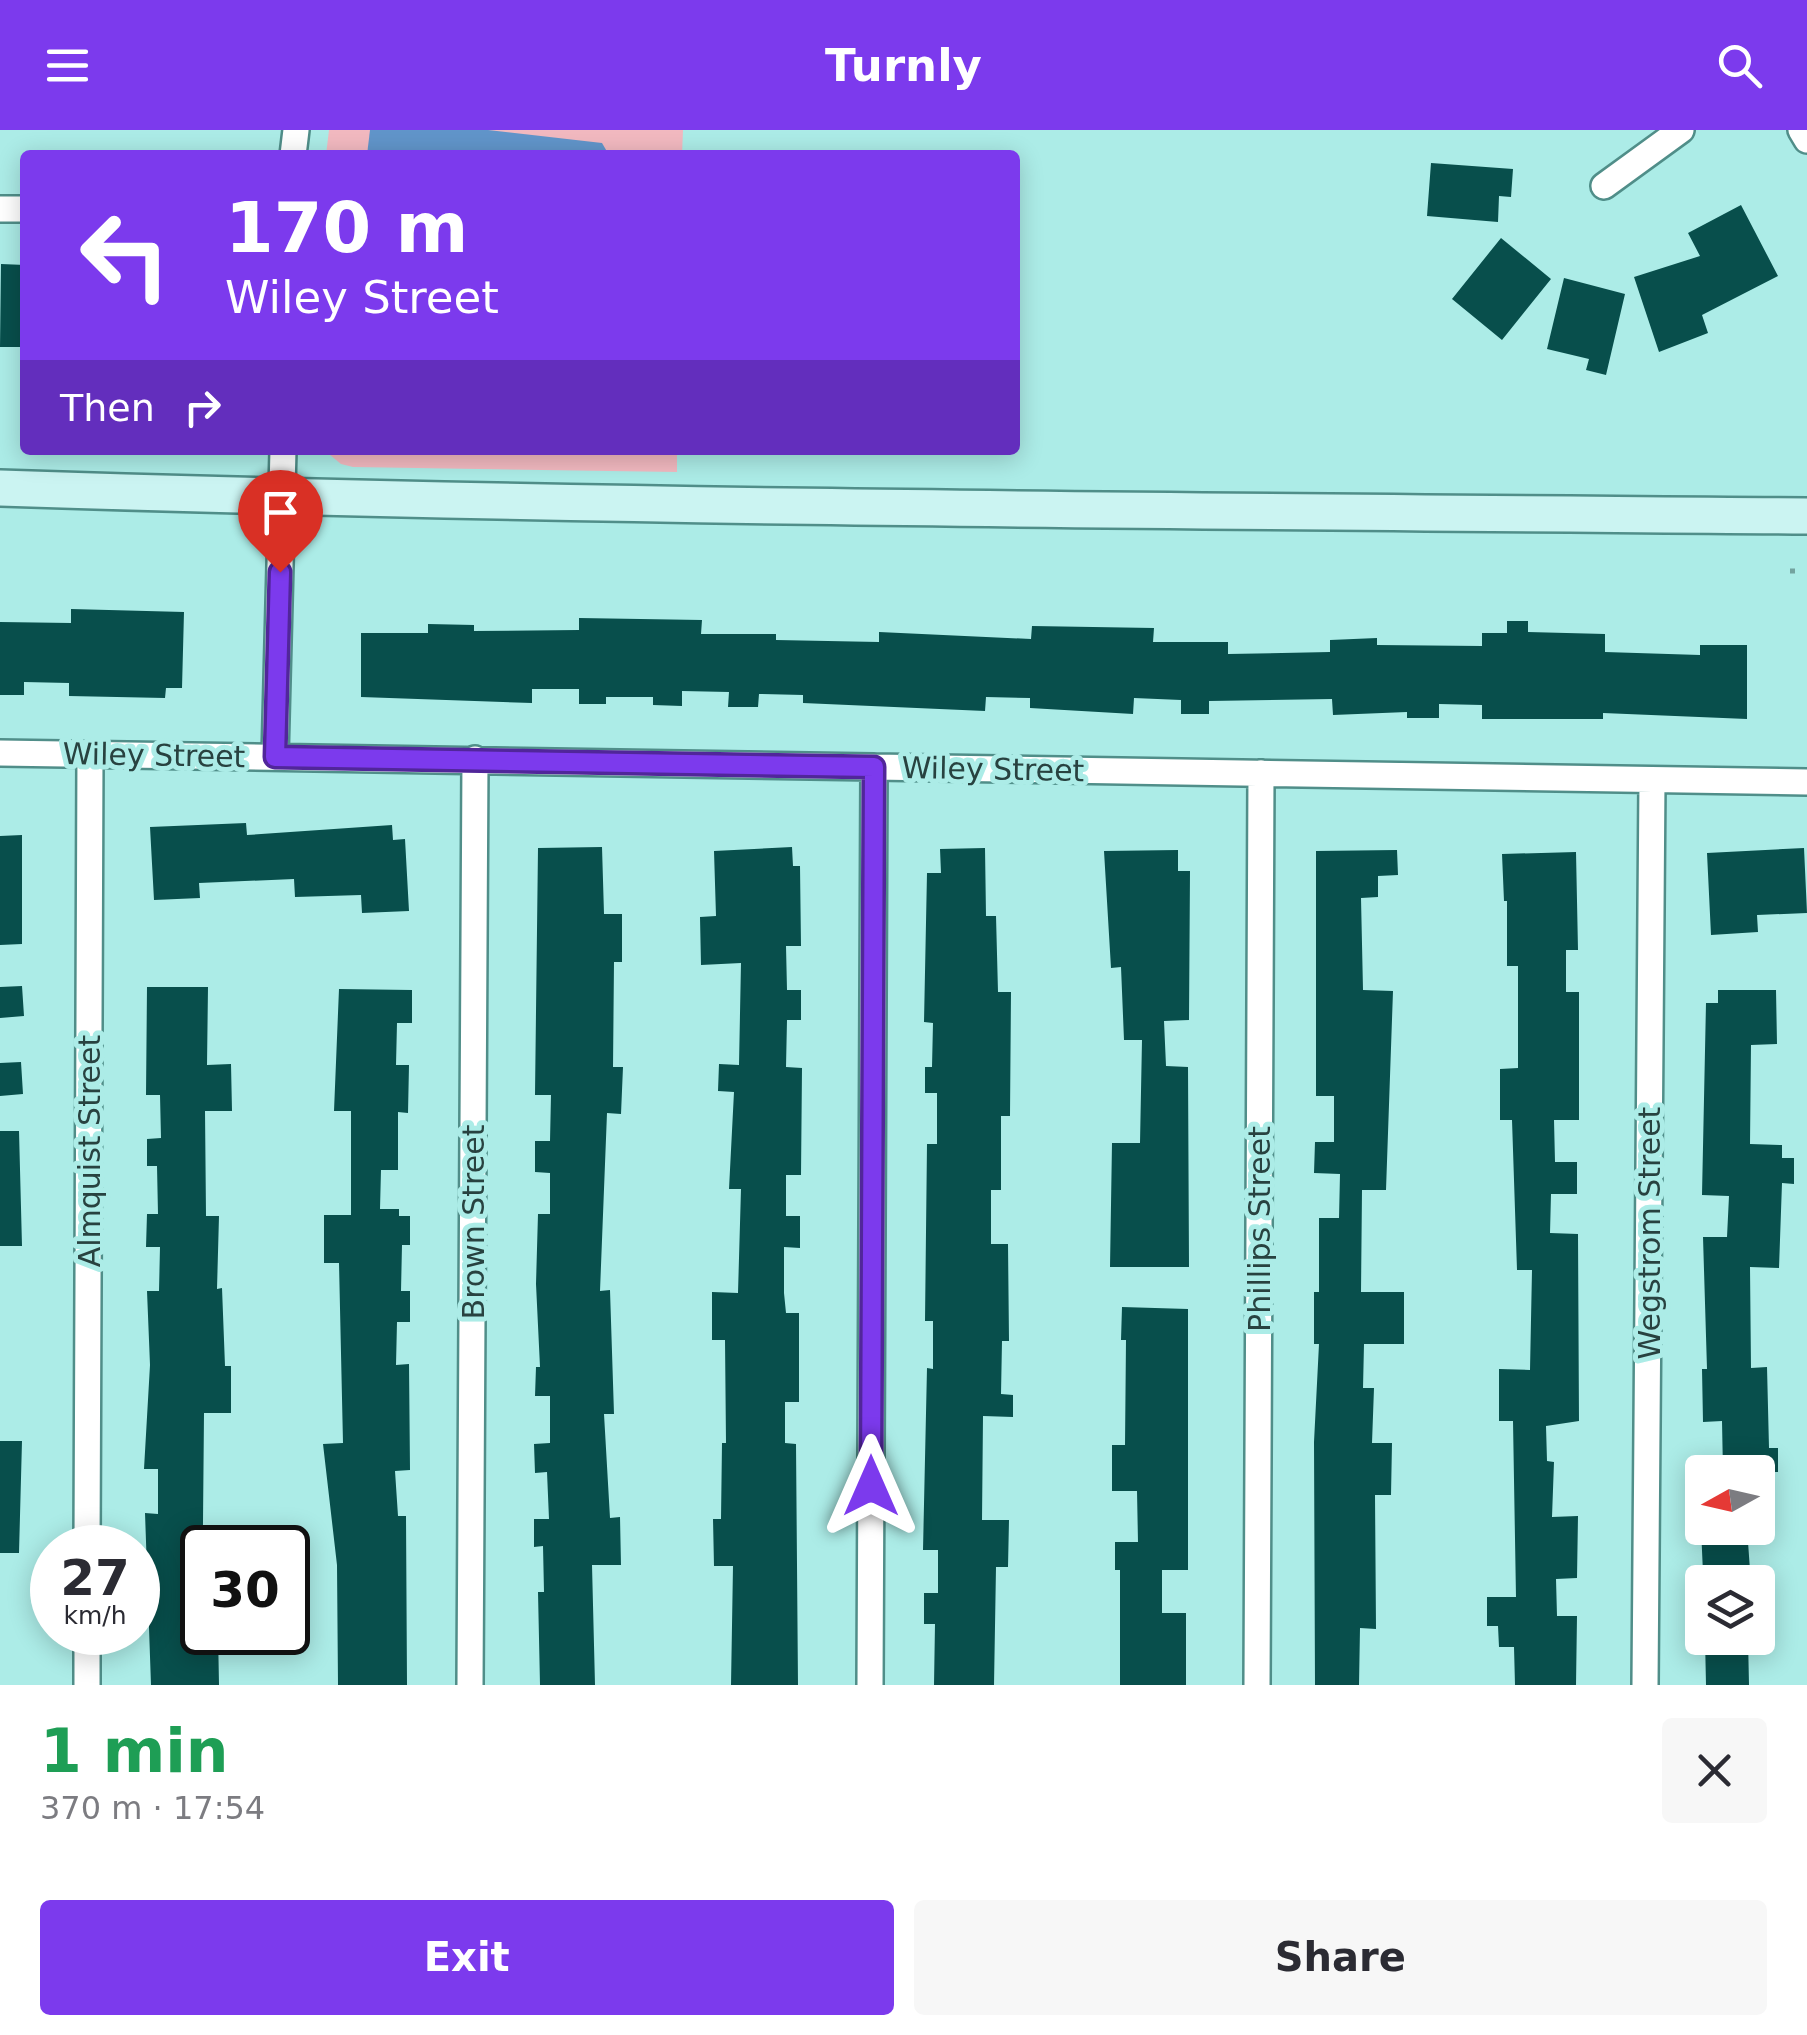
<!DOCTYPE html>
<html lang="en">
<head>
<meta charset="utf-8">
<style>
  body { margin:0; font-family:"DejaVu Sans",sans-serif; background:#f7f7f7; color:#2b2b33; height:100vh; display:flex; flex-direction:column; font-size:38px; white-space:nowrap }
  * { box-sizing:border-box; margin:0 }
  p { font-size:32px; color:#7c7c81 }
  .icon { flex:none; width:55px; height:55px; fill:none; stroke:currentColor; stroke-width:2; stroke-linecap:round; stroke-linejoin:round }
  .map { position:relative; height:1555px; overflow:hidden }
  .side { display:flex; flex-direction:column; background:#fff; flex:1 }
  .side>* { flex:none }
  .guide { position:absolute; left:20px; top:20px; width:1000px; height:305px; border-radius:10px; box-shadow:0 5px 25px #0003; background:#7c3aed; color:#fff; overflow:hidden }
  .needle { width:65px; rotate:262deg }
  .buttons { position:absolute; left:1685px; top:1325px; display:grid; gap:20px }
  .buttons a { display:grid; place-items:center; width:90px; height:90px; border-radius:10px; background:#fff; box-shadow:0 5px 25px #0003; font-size:50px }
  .speed { position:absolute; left:30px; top:1395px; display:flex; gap:20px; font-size:50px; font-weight:700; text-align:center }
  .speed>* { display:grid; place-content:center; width:130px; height:130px; border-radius:50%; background:#fff; box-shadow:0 5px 25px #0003; line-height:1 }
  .speed small { font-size:25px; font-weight:400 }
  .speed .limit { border:5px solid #111; border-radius:15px; background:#fff; color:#111 }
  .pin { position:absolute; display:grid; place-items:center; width:85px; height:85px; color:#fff; margin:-102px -42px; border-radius:50% 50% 50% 0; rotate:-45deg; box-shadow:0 0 10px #0007 }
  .pin .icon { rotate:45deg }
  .me { position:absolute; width:110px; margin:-55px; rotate:0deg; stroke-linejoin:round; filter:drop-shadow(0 0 8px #0008) }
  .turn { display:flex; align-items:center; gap:35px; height:210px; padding:0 40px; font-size:45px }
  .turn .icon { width:130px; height:130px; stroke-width:2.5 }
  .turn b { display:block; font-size:70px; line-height:85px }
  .then { display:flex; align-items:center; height:95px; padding:0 40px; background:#0003; gap:20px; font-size:38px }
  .round { display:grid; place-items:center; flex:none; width:105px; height:105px; border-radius:10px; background:#f7f7f7 }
  .overview { display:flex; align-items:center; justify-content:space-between; height:170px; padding:0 40px }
  h1 { font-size:60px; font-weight:700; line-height:75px; color:#1e9e55 }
  .cta { display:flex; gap:20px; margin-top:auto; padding:20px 40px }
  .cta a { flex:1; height:115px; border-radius:10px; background:#7c3aed; color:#fff; font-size:40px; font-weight:700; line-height:115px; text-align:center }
  .cta a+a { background:#f7f7f7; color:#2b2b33 }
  header { display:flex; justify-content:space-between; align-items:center; height:130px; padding:0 40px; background:#7c3aed; color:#fff; font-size:45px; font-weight:700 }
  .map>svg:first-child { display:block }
  .green { fill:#f2b9c0 }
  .water { fill:#6195ca }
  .building { fill:#084f4c }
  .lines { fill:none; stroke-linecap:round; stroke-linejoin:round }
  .street-casing { stroke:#508e89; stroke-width:30 }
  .secondary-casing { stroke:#508e89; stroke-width:40 }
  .path { stroke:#73a39f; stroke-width:5; stroke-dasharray:5 5; stroke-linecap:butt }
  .street { stroke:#fff; stroke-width:25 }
  .secondary { stroke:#cbf4f2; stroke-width:35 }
  .route-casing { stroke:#51269a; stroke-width:25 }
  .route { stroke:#7c3aed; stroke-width:18 }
  .labels { text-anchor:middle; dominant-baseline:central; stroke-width:10; stroke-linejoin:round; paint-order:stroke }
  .street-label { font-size:30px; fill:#284240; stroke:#acece7 }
</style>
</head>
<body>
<header><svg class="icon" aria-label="menu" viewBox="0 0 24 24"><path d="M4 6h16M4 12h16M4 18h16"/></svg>Turnly<svg class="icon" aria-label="search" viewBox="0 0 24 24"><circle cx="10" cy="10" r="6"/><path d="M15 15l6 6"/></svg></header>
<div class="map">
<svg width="1807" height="1555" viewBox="0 0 1807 1555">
  <rect width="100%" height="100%" fill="#acece7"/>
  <path class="green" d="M 329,0 L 683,0 L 682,25 L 326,25 Z
    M 324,320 L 677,320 L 677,342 L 353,337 L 341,334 Z"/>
  <path class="water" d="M 370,0 L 488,0 L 602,13 L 609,25 L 367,25 Z"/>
  <path class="building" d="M 1431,33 L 1513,39 L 1511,67 L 1499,66 L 1498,92 L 1427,86 Z
    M 1741,75 L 1778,146 L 1702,185 L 1708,203 L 1659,222 L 1634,147 L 1700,126 L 1688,103 Z
    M 1501,108 L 1551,149 L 1502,210 L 1452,169 Z
    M 1,134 L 25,135 L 25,217 L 0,217 Z
    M 1564,148 L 1625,164 L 1606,245 L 1586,240 L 1589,229 L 1547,219 Z
    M 71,479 L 184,482 L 182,558 L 166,558 L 165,568 L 69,566 L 69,553 L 24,552 L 24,565 L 0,565 L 0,492 L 71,493 Z
    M 579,488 L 702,490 L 701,504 L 776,504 L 776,510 L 879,512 L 879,502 L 1031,509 L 1032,496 L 1154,498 L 1153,512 L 1228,512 L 1228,524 L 1330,522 L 1330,510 L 1377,508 L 1377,515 L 1482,516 L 1482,503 L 1507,503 L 1507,491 L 1528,491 L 1528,502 L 1605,504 L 1605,522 L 1700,525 L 1700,515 L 1747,515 L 1747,589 L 1603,583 L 1603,589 L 1482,589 L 1482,575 L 1439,574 L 1439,588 L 1407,588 L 1407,582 L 1333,585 L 1332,569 L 1209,571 L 1209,584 L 1181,584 L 1181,570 L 1134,568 L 1133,584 L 1030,578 L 1030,568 L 986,567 L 985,581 L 803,573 L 803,565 L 759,564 L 758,577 L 728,577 L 729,562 L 682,561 L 682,576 L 653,575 L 653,567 L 606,567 L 606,574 L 579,574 L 579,559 L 532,559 L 532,573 L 361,567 L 361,503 L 428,503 L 428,494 L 474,495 L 474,501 L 579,500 Z
    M 246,693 L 247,705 L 392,695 L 393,710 L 405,709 L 409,781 L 362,783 L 361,765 L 295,767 L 294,749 L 199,753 L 200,768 L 154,770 L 150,697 Z
    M 22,705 L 22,814 L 0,815 L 0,706 Z
    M 602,717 L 604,784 L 622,784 L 622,832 L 614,832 L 613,937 L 623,937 L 621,984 L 607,983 L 600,1161 L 610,1160 L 614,1284 L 604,1284 L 610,1388 L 620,1387 L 621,1435 L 592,1435 L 595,1555 L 540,1555 L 538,1462 L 544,1462 L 543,1416 L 534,1417 L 534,1389 L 549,1389 L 547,1342 L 535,1343 L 534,1314 L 550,1313 L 550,1266 L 535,1266 L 536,1237 L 540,1237 L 536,1154 L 538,1084 L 550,1084 L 550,1043 L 535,1042 L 535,1011 L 550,1011 L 551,965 L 535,965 L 538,718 Z
    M 792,717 L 793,736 L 800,736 L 801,816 L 786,816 L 787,860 L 801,860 L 801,890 L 787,890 L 786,937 L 802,938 L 801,1045 L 786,1045 L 786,1086 L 800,1086 L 800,1118 L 784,1117 L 784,1163 L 786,1183 L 799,1183 L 799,1272 L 785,1272 L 785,1313 L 796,1314 L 798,1555 L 731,1555 L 733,1436 L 714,1436 L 713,1389 L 721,1389 L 722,1313 L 726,1313 L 725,1210 L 712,1210 L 712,1162 L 738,1163 L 741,1059 L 729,1059 L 734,962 L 718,961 L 719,934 L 739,935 L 741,833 L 701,835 L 700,787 L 716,786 L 714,721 Z
    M 985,718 L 986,786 L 996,786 L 998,862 L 1011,862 L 1010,986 L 1001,986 L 1001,1060 L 991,1060 L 991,1114 L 1008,1114 L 1009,1211 L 1002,1211 L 1001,1264 L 1013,1265 L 1013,1287 L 983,1286 L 982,1390 L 1009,1390 L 1008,1437 L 996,1437 L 994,1555 L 934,1555 L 935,1494 L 924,1494 L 924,1463 L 938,1463 L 938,1420 L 923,1420 L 927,1238 L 933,1239 L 933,1191 L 925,1191 L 927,1014 L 937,1014 L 937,963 L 925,963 L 925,937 L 932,937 L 933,893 L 924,892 L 927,743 L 941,743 L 940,719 Z
    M 1804,718 L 1807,783 L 1757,785 L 1758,802 L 1711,805 L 1707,723 Z
    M 1178,720 L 1178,741 L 1190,741 L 1189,890 L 1164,891 L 1166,936 L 1188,937 L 1189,1137 L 1110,1137 L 1112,1013 L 1140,1013 L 1142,910 L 1124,910 L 1121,837 L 1111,838 L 1104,721 Z
    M 1397,720 L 1398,745 L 1378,746 L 1378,767 L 1361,768 L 1363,860 L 1393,861 L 1386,1060 L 1362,1060 L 1361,1162 L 1404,1162 L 1404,1214 L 1364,1214 L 1363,1258 L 1374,1258 L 1372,1313 L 1392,1313 L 1391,1365 L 1375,1365 L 1376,1499 L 1360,1498 L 1359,1555 L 1315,1555 L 1314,1312 L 1319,1214 L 1314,1214 L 1314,1162 L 1319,1162 L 1319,1088 L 1339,1088 L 1340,1044 L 1314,1043 L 1315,1012 L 1334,1012 L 1334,966 L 1316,966 L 1316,721 Z
    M 1576,722 L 1578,820 L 1566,820 L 1566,862 L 1579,862 L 1579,990 L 1554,990 L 1555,1032 L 1577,1032 L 1577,1064 L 1551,1064 L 1550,1103 L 1578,1104 L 1579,1291 L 1546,1296 L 1547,1331 L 1554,1332 L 1552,1387 L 1578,1386 L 1577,1448 L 1556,1449 L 1557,1486 L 1577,1486 L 1576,1555 L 1515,1555 L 1514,1517 L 1499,1517 L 1498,1496 L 1487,1496 L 1487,1467 L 1516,1467 L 1513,1291 L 1499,1291 L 1499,1239 L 1530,1240 L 1532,1140 L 1517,1140 L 1512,990 L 1500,990 L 1500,939 L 1518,938 L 1518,836 L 1507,836 L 1507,771 L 1504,771 L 1502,724 Z
    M 22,856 L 24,886 L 0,888 L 0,857 Z
    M 147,857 L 208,857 L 207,935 L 231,934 L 232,981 L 205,981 L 206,1086 L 219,1086 L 217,1159 L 222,1158 L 225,1236 L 231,1236 L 231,1283 L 204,1283 L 202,1502 L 218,1502 L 219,1555 L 151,1555 L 145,1383 L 158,1384 L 158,1339 L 144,1339 L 150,1235 L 147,1161 L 159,1161 L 160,1117 L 146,1117 L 147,1084 L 158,1084 L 157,1036 L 147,1036 L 147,1009 L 161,1008 L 160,965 L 146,965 Z
    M 339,859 L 412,860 L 412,893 L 397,893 L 396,935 L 409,935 L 408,983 L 398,982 L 398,1040 L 381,1040 L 380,1079 L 399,1079 L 399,1086 L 410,1086 L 410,1115 L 402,1115 L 401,1161 L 410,1161 L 410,1192 L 397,1192 L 396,1235 L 409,1234 L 410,1340 L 395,1341 L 398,1386 L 406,1386 L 407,1555 L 338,1555 L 337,1435 L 323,1314 L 343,1313 L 339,1133 L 324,1133 L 324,1085 L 351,1085 L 351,981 L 334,981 Z
    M 1718,860 L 1776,860 L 1777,914 L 1751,915 L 1750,1014 L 1782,1015 L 1782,1028 L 1794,1028 L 1794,1054 L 1782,1053 L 1779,1138 L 1750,1137 L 1751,1238 L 1767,1237 L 1769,1318 L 1778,1318 L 1778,1342 L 1723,1342 L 1722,1291 L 1703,1292 L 1702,1239 L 1707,1239 L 1703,1107 L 1727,1107 L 1729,1066 L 1702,1065 L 1706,873 L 1718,873 Z
    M 21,932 L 23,964 L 0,966 L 0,933 Z
    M 0,1001 L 19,1001 L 22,1116 L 0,1116 Z
    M 1122,1177 L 1188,1179 L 1188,1440 L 1162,1440 L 1162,1483 L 1186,1483 L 1186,1555 L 1120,1555 L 1120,1440 L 1115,1440 L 1115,1412 L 1138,1412 L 1137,1361 L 1112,1361 L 1112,1315 L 1125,1315 L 1126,1210 L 1121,1210 Z
    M 0,1311 L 22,1311 L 19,1423 L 0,1423 Z
    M 1701,1398 L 1747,1398 L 1750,1440 L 1703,1443 Z
    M 1705,1508 L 1748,1508 L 1749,1555 L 1706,1555 Z"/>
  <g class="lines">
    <defs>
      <path id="street" d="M 1801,0 L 1807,10
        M 293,25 L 296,0
        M 1604,56 L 1681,0
        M 0,79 L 25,79
        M 0,623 L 1807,652
        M 275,627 L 283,320
        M 87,1418 L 90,624
        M 87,1555 L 87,1502
        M 470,1555 L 475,629
        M 870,1555 L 874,637
        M 1257,1555 L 1261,643
        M 1645,1555 L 1652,650"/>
      <path id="secondary" d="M 0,358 C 602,378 1205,381 1807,386"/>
    </defs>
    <use href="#street" class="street-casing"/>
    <use href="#secondary" class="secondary-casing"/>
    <path class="path" d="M 1790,441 L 1799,441"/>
    <use href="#street" class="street"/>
    <use href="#secondary" class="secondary"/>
  </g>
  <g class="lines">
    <defs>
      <path id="route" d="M 280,442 L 275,627 L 874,637 L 871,1356"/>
    </defs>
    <use href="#route" class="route-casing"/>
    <use href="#route" class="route"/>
  </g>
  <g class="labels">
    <g class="street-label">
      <text transform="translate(154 625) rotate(1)">Wiley Street</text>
      <text transform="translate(993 639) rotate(1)">Wiley Street</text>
      <text transform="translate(89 1021) rotate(-90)">Almquist Street</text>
      <text transform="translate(473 1092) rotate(-90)">Brown Street</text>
      <text transform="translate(1259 1099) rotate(-90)">Phillips Street</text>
      <text transform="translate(1649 1103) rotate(-90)">Wegstrom Street</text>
    </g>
  </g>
</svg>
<div class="buttons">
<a><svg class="needle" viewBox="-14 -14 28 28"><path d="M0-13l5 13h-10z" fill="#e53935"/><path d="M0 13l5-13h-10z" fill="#7c7c81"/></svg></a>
<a><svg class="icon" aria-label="layers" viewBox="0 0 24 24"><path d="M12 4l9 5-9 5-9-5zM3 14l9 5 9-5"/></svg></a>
</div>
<div class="speed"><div>27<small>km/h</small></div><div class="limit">30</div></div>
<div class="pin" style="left:280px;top:442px;background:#d93025"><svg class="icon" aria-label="arrive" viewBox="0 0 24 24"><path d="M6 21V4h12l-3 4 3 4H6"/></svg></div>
<svg class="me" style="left:871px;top:1356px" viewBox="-20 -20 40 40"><path d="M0-17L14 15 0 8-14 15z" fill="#7c3aed" stroke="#fff" stroke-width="4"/></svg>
<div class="guide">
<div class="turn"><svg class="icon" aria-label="left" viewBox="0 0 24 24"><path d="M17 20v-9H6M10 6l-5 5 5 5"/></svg><div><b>170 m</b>Wiley Street</div></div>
<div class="then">Then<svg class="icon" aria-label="right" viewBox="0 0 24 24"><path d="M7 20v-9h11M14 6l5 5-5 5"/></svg></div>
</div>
</div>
<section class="side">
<div class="overview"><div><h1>1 min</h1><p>370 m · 17:54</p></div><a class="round"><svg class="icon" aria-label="close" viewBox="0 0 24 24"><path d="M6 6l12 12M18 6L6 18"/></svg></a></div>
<div class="cta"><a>Exit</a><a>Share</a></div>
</section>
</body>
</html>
